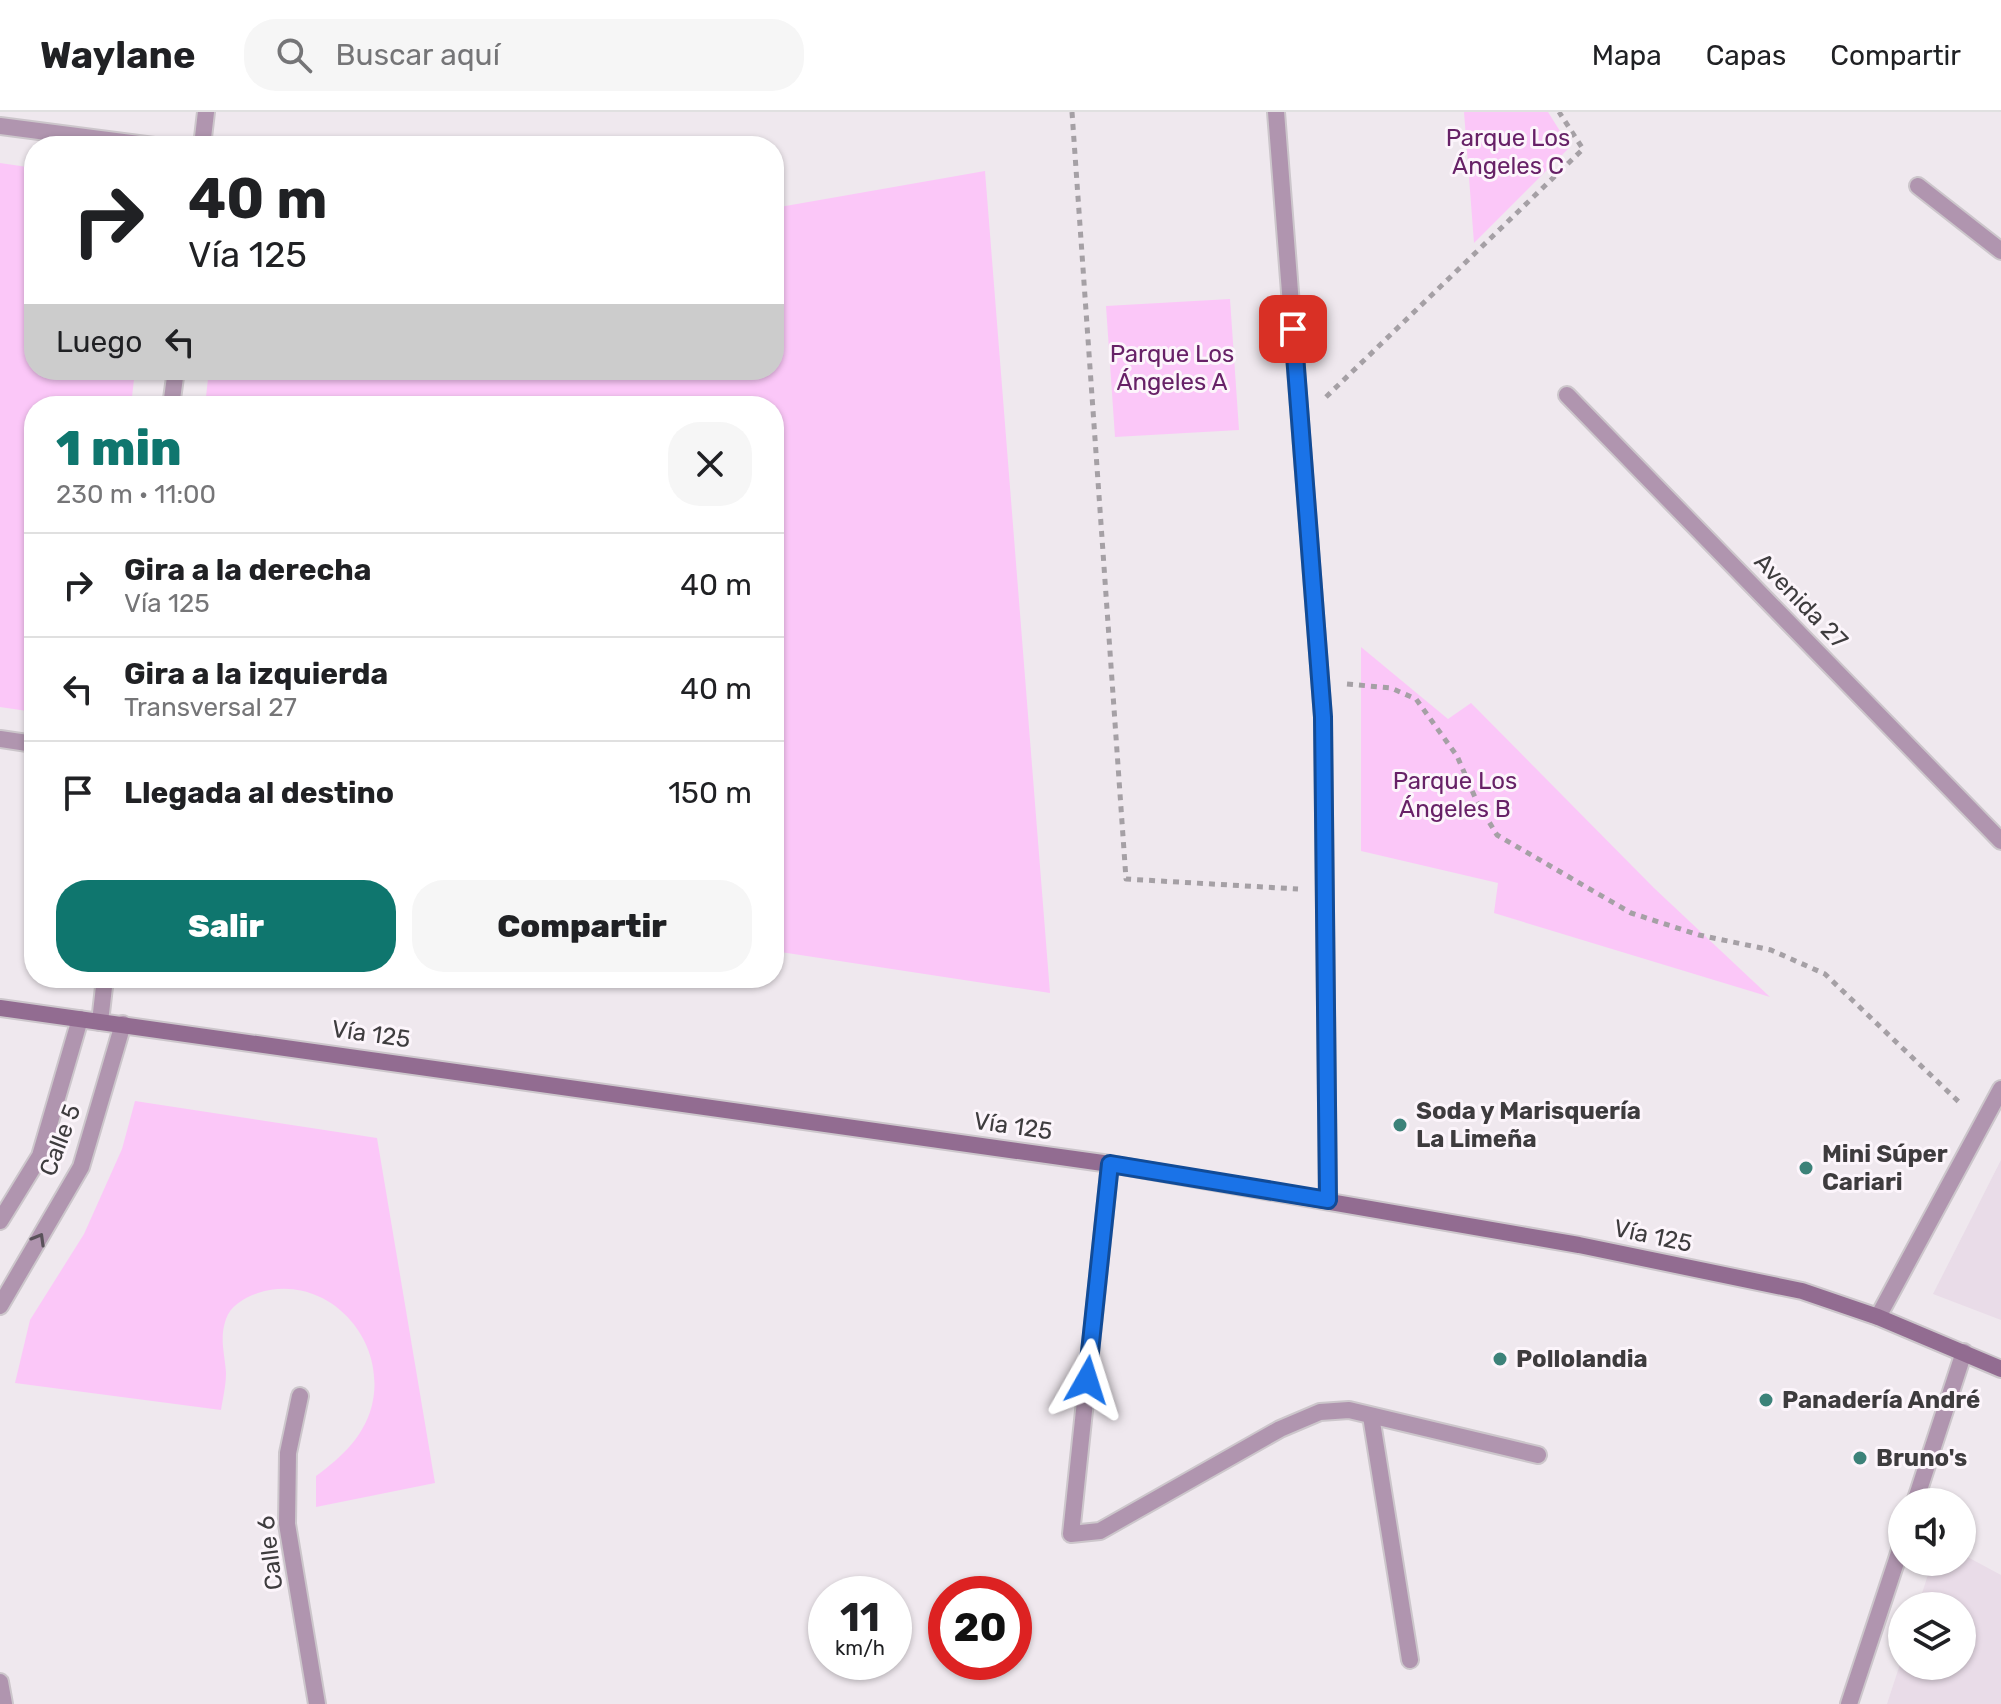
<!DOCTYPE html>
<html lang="es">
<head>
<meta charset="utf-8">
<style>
  body { margin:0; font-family:Rubik,sans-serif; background:#f6f6f6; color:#202124; height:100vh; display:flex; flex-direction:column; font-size:30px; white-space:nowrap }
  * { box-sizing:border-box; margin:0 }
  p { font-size:26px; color:#757577 }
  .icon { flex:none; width:44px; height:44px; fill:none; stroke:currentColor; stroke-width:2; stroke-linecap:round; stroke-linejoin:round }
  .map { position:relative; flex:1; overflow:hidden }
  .details { position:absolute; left:24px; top:284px; width:760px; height:592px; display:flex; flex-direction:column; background:#fff; border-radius:32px; box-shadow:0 2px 6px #0004 }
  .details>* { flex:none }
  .guide { position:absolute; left:24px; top:24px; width:760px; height:244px; border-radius:32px; box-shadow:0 2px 6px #0004; background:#fff; color:#202124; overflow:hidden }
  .buttons { position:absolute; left:1888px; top:1376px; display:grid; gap:16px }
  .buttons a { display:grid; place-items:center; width:88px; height:88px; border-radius:50%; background:#fff; box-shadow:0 2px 6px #0004; font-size:40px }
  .speed { position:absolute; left:808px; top:1464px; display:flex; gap:16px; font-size:40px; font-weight:700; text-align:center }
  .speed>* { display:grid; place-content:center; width:104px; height:104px; border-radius:50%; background:#fff; box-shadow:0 2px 6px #0004; line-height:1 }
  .speed small { font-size:20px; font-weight:400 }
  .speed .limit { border:12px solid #d22; background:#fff; color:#111 }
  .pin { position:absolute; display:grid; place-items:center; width:68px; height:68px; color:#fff; margin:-34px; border-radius:16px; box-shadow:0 4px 12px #0006 }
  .me { position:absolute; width:88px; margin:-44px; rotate:6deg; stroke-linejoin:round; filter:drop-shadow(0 0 6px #0008) }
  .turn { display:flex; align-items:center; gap:28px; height:168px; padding:0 32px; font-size:36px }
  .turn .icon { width:104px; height:104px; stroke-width:2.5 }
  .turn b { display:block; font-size:56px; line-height:68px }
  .then { display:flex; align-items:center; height:76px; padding:0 32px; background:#0003; gap:16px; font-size:30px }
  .round { display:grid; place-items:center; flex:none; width:84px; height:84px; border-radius:32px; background:#f6f6f6 }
  .head { display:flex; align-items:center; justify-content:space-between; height:136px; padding:0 32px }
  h1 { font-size:48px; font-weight:800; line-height:60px; color:#0f766e }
  .cta { display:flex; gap:16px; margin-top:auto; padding:16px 32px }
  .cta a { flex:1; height:92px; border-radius:32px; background:#0f766e; color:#fff; font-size:32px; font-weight:800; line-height:92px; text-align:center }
  .cta a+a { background:#f6f6f6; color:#202124 }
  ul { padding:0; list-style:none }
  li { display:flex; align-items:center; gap:24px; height:104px; padding:0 32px; border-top:2px solid #e0e0e0 }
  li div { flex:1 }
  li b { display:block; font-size:30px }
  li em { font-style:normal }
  header { display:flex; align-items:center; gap:48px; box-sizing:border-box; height:112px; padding:0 40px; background:#fff; border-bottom:2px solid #e0e0e0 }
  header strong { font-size:38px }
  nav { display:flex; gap:44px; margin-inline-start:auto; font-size:28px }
  .search { width:560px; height:72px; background:#f6f6f6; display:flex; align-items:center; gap:20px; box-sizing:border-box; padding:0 28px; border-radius:32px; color:#757577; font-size:30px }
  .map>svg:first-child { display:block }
  .built { fill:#e9dce8 }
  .green { fill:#fbc7f8 }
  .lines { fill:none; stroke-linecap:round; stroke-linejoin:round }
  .service-casing { stroke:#ccc6cb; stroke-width:20 }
  .minor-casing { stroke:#ccc6cb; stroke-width:20 }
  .secondary-casing { stroke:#ccc6cb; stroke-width:20 }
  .path { stroke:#a5a0a5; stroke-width:5; stroke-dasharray:6 6; stroke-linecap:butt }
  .service { stroke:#b095af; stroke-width:16 }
  .minor { stroke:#b095af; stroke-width:16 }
  .secondary { stroke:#926c91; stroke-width:16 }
  .oneway { stroke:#5a525a }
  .route-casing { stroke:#114b97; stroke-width:20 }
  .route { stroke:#1a73e8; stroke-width:14 }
  .poi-dot { fill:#3c8279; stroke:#fcf5fb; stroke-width:3 }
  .labels { text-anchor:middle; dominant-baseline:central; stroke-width:6; stroke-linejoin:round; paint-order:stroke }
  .park-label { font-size:24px; fill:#672167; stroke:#fcf5fb }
  .street-label { font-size:24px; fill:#3e3c3e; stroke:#fcf5fb }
  .poi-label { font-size:24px; font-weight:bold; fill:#3e3c3e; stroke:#fcf5fb; text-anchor:start }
</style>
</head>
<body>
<header>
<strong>Waylane</strong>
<div class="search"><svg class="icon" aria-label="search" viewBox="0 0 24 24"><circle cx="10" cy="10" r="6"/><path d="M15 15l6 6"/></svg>Buscar aquí</div>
<nav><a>Mapa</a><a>Capas</a><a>Compartir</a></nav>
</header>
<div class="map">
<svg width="2001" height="1592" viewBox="0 0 2001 1592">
  <rect width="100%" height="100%" fill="#efe8ee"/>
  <path class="built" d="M 2001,1048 L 2001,1208 L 1933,1182 Z
    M 1962,1442 L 2001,1463 L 2001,1592 L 1887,1592 L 1902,1546 L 1902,1554 L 1962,1554 L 1962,1494 L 1918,1494 L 1932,1450 L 1962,1450 Z"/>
  <path class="green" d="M 1464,0 L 1548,0 L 1570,35 L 1474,131 Z
    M 0,51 L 34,56 L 34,258 L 135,258 L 131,294 L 34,294 L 34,600 L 0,595 Z
    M 985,59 L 1050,881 L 774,839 L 774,294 L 205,294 L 209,258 L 774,258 L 774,96 Z
    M 1230,187 L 1239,318 L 1115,325 L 1106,194 Z
    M 1361,535 L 1448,607 L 1471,591 L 1654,776 L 1770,885 L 1494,801 L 1498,771 L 1361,739 Z
    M 135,989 L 377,1026 L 435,1371 L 316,1395 L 316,1364 C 342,1345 367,1322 373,1288 C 385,1222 323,1160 258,1181 C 245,1185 230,1194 226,1207 C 219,1227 225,1242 226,1261 C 226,1273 223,1286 221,1298 L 15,1271 L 30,1208 L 84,1122 L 122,1037 Z"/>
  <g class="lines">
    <defs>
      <path id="service" d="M 1918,74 L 2001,139
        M 1567,283 L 2001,729
        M 1110,1052 L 1071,1422 L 1100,1419 L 1280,1317 L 1320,1300 L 1349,1298 L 1538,1343
        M 1371,1304 L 1410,1548"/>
      <path id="minor" d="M 1276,0 L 1323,605 L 1328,1088
        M 0,14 L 154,34
        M 202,34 L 206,0
        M 171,294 L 176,258
        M 0,627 L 34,632
        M 100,910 L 105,866
        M 0,1109 L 40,1044 L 80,907
        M 0,1194 L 81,1055 L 123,912
        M 1878,1205 L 2001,977
        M 300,1284 L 288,1341 L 287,1412 L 317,1592
        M 1915,1390 L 1964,1240
        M 0,1570 L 4,1592
        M 1849,1592 L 1902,1432"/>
      <path id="secondary" d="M 0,896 L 1110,1052 L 1579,1133 L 1802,1179 L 1878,1205 L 2001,1257"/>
    </defs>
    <use href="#service" class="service-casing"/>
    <use href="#minor" class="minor-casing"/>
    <use href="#secondary" class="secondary-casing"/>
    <path class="path" d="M 1072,0 L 1126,767 L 1298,777
      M 1326,285 L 1583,37 L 1559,0
      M 1347,572 L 1391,576 L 1416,587 L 1457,644 L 1477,690 L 1497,723 L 1631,801 L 1699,823 L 1771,838 L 1825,862 L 1961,992"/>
    <use href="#service" class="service"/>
    <use href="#minor" class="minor"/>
    <use href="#secondary" class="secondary"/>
  </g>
  <defs><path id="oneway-chevron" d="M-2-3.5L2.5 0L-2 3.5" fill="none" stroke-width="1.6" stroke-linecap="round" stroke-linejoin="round" transform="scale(2)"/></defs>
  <use class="oneway" href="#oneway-chevron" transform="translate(39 1127) rotate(-60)"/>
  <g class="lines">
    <defs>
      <path id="route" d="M 1087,1268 L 1110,1052 L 1328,1088 L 1323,605 L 1293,217"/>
    </defs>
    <use href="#route" class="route-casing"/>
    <use href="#route" class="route"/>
  </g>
  <g class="poi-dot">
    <circle cx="1400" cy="1013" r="8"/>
    <circle cx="1806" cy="1056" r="8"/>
    <circle cx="1500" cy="1247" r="8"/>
    <circle cx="1766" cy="1288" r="8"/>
    <circle cx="1860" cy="1346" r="8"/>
  </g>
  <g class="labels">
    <g class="park-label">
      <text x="1508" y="26">Parque Los<tspan x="1508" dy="28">Ángeles C</tspan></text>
      <text x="1172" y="242">Parque Los<tspan x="1172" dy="28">Ángeles A</tspan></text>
      <text x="1455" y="669">Parque Los<tspan x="1455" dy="28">Ángeles B</tspan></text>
    </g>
    <g class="street-label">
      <text transform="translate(1801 489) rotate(46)">Avenida 27</text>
      <text transform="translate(371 922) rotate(8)">Vía 125</text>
      <text transform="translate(1013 1014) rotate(8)">Vía 125</text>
      <text transform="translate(60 1028) rotate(-69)">Calle 5</text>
      <text transform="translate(1653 1124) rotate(12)">Vía 125</text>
      <text transform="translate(270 1441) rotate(-97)">Calle 6</text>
    </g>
    <g class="poi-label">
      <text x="1416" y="999">Soda y Marisquería<tspan x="1416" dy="28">La Limeña</tspan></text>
      <text x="1822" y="1042">Mini Súper<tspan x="1822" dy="28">Cariari</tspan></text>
      <text x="1516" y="1247">Pollolandia</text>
      <text x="1782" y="1288">Panadería André</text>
      <text x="1876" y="1346">Bruno's</text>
    </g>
  </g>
</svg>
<div class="buttons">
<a><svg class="icon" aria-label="sound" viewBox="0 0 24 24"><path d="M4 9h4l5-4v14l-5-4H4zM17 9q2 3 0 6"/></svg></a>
<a><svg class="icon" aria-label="layers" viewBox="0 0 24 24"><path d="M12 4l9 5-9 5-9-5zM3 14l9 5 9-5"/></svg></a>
</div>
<div class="speed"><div>11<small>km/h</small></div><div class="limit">20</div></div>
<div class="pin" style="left:1293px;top:217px;background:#d93025"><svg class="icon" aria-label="arrive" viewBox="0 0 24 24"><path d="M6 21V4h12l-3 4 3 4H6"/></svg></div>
<svg class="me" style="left:1087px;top:1268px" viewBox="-20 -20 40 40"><path d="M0-17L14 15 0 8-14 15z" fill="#1a73e8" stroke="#fff" stroke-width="4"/></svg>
<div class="guide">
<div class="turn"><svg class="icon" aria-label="right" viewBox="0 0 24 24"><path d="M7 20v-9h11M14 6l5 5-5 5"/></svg><div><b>40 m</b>Vía 125</div></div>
<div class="then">Luego<svg class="icon" aria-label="left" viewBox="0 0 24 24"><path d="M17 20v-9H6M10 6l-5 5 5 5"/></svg></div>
</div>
<section class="details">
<div class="head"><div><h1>1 min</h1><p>230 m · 11:00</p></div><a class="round"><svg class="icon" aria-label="close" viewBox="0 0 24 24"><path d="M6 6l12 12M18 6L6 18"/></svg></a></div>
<ul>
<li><svg class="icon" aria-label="right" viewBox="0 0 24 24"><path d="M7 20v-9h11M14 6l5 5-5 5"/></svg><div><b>Gira a la derecha</b><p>Vía 125</p></div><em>40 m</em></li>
<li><svg class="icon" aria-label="left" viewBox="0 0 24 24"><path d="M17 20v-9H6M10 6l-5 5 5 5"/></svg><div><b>Gira a la izquierda</b><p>Transversal 27</p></div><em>40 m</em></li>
<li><svg class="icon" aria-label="arrive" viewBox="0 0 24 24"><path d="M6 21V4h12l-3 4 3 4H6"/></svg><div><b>Llegada al destino</b></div><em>150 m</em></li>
</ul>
<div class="cta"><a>Salir</a><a>Compartir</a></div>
</section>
</div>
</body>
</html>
